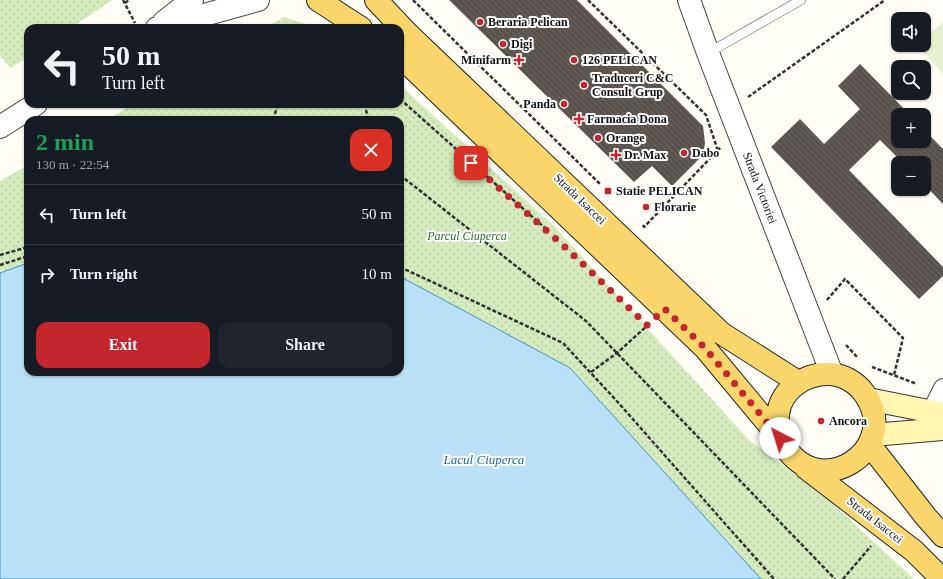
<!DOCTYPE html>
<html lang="en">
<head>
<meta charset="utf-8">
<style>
  body { margin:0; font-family:"Times New Roman",serif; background:#20242c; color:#f1f3f6; height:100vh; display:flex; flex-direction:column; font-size:15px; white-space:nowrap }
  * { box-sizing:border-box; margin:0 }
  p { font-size:13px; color:#9ea1a6 }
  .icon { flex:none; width:22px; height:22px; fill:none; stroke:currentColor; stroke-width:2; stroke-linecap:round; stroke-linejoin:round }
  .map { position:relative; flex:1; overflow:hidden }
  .panel { position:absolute; left:24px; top:116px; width:380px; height:260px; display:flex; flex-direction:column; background:#171b24; border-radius:12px; box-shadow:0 1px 3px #0004 }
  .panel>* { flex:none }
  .hud { position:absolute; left:24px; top:24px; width:380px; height:84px; border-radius:12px; box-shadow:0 1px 3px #0004; background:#171b24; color:#f1f3f6; overflow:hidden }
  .buttons { position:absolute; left:891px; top:12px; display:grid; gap:8px }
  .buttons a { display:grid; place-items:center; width:40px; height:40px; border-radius:8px; background:#171b24; box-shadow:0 1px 3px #0004; font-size:20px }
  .pin { position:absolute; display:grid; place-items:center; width:34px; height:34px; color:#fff; margin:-17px; border-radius:8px; box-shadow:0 2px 6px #0006 }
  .me { position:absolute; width:44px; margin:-22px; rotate:320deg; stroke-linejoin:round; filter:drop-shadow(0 0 3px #0008) }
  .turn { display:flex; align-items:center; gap:14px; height:84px; padding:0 12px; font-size:18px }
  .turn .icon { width:52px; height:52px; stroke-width:2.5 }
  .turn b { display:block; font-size:28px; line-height:34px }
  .round { display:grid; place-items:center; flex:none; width:42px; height:42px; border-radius:12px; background:#20242c }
  .headline { display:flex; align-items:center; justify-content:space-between; height:68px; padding:0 12px }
  h1 { font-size:24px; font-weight:700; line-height:30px; color:#1e9e55 }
  .button { display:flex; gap:8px; margin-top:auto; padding:8px 12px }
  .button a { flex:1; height:46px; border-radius:12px; background:#c4262e; color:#fff; font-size:16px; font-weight:700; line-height:46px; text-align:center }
  .button a+a { background:#20242c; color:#f1f3f6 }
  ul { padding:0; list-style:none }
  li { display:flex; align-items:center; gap:12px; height:60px; padding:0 12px; border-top:1px solid #363941 }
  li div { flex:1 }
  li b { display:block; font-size:15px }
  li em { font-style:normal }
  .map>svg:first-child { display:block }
  .grass { fill:url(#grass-dots) }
  .pitch { fill:#e6f2cf }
  .water { fill:#b9e0f7; stroke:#3f96cf }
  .building { fill:url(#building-back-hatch) }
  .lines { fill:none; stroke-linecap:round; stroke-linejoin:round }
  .service-casing { stroke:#444; stroke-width:10 }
  .minor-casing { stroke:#444; stroke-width:20 }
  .tertiary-casing { stroke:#444; stroke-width:24 }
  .secondary-casing { stroke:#333; stroke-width:24 }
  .primary-casing { stroke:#222; stroke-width:24 }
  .path { stroke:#333; stroke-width:2.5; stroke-dasharray:4 2; stroke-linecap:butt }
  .service { stroke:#fff; stroke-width:9 }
  .minor { stroke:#fff; stroke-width:18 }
  .tertiary { stroke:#fff; stroke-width:22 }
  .secondary { stroke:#fff6b0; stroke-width:22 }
  .primary { stroke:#f9d66b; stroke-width:22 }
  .route { stroke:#c4262e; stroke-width:7; stroke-dasharray:0 12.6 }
  .poi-dot { fill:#c4262e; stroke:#fff; stroke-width:1.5 }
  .labels { text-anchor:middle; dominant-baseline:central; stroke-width:4; stroke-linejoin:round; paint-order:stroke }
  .poi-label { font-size:12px; font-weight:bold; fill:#111; stroke:#fff; text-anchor:start }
  .street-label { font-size:12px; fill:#111; stroke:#fff }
  .park-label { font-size:12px; font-style:italic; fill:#2f6b1f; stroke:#fff }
  .water-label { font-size:13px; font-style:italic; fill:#1768a6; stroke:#fff }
</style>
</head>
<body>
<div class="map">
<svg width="943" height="579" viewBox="0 0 943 579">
  <defs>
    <pattern id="grass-dots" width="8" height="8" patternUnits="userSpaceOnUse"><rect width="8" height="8" fill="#d5ebbd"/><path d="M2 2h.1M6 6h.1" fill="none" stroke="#b6c8a1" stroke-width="1.8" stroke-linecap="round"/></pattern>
    <pattern id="building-back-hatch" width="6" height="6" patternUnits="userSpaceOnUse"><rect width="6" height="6" fill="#5a524d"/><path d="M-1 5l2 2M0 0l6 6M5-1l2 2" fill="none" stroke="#6d6662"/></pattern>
  </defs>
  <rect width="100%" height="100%" fill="#fffdf5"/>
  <path class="grass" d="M 0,0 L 112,0 L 71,28 L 28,28 L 28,57 L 11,68 L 0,56 Z
    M 284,17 L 318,28 L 265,28 Z
    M 400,85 L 554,226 L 749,440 L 824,496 L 914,579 L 761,579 L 570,368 L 400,277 L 400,120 L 106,120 L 134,104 L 400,104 Z
    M 28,165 L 28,263 L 0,273 L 0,181 Z"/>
  <path class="pitch" d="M 943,22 L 943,74 L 917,45 L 924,45 L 924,39 Z"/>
  <path class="water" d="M 28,263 L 28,372 L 400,372 L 400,277 L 403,278 L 570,368 L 761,579 L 0,579 L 0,273 Z"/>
  <path class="building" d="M 449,0 L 577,0 L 703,126 L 705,143 L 703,155 L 672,186 L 652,166 L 634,182 Z
    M 860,64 L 910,115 L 898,115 L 898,141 L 924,141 L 924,130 L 943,149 L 943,204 L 924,184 L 924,163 L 903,163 L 880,140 L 849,170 L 943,267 L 943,276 L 919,299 L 771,147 L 800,119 L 824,144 L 860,109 L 838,86 Z"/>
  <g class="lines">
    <defs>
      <path id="service" d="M 708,53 L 801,0"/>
      <path id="minor" d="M 931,412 L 943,388"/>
      <path id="tertiary" d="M 689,0 L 708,53 L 832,374
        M 164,22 L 192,0
        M 157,28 L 258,0
        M 0,127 L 36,104"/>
      <path id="secondary" d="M 868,399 L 943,414
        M 873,435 L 943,429"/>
      <path id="primary" d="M 318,0 L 361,28
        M 376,0 L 407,33 L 721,333 L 798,382
        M 400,56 L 705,348 L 780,438 C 815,509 905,449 864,393 C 856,382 842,374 828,374 C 804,374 781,390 778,414 C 777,423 779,430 780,438
        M 869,444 L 926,517 L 943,536
        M 806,468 L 914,551 L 942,579"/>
    </defs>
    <use href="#service" class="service-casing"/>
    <use href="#minor" class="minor-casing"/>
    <use href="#tertiary" class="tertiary-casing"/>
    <use href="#secondary" class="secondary-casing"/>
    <use href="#primary" class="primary-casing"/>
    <path class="path" d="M 123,0 L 135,23
      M 413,0 L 600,184
      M 588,0 L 706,115 L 718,151
      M 125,3 L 129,0
      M 748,97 L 885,0
      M 400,99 L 546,229
      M 365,104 L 368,120
      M 274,120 L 277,104
      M 400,175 L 586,321 L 835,579
      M 643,225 L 644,227 L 721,147
      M 0,255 L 28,247
      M 0,265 L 28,256
      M 400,267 L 563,343 L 615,399 L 774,579
      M 827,300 L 845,279 L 903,338 L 894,375
      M 846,345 L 858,358
      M 872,367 L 917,384
      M 591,372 L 617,353 L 649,324
      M 843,579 L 871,546"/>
    <use href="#service" class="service"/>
    <use href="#minor" class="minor"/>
    <use href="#tertiary" class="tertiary"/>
    <use href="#secondary" class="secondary"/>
    <use href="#primary" class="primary"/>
  </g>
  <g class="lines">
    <path class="route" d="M 471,163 L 566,248 L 647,325 L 665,309 L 705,348 L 780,438"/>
  </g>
  <g class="poi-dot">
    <circle cx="480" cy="22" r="4"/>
    <circle cx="503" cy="44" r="4"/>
    <path d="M517 54h4v4h4v4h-4v4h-4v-4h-4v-4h4z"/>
    <circle cx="574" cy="60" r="4"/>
    <circle cx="584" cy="85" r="4"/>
    <circle cx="564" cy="104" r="4"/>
    <path d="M577 113h4v4h4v4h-4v4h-4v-4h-4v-4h4z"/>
    <circle cx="598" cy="138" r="4"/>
    <circle cx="684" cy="153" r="4"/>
    <path d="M614 149h4v4h4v4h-4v4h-4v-4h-4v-4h4z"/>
    <rect x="604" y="187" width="8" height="8" rx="2"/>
    <circle cx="646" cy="207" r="4"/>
    <circle cx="821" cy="421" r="4"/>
  </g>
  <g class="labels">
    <g class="poi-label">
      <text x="488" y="22">Beraria Pelican</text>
      <text x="511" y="44">Digi</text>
      <text x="511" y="60" text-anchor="end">Minifarm</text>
      <text x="582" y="60">126 PELICAN</text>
      <text x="592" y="78">Traduceri C&amp;C<tspan x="592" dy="14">Consult Grup</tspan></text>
      <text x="556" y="104" text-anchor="end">Panda</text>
      <text x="587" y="119">Farmacia Dona</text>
      <text x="606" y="138">Orange</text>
      <text x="692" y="153">Dabo</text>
      <text x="624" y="155">Dr. Max</text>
      <text x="616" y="191">Statie PELICAN</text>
      <text x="654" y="207">Florarie</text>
      <text x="829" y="421">Ancora</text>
    </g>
    <g class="street-label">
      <text transform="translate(760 188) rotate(69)">Strada Victoriei</text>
      <text transform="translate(580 199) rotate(44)">Strada Isaccei</text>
      <text transform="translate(875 520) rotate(38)">Strada Isaccei</text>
    </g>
    <g class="park-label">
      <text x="467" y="236">Parcul Ciuperca</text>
    </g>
    <g class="water-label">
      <text x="484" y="459">Lacul Ciuperca</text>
    </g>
  </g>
</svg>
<div class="buttons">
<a><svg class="icon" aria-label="sound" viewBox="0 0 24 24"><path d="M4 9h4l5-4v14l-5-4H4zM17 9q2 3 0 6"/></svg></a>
<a><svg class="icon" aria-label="search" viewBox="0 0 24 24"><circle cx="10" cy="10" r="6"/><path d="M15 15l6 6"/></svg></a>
<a>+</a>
<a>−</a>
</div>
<div class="pin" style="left:471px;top:163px;background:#d93025"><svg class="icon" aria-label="arrive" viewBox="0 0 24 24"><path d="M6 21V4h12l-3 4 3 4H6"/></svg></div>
<svg class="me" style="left:780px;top:438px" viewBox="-20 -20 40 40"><circle r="19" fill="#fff"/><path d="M0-13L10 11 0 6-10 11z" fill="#c4262e"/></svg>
<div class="hud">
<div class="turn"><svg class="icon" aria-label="left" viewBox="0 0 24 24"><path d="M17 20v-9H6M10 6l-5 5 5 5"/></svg><div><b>50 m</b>Turn left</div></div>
</div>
<section class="panel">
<div class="headline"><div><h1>2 min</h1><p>130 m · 22:54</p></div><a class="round" style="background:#d93025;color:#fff"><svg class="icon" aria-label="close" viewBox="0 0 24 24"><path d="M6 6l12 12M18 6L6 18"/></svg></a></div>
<ul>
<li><svg class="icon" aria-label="left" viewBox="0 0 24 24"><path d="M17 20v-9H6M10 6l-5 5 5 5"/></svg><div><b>Turn left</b></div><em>50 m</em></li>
<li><svg class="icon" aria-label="right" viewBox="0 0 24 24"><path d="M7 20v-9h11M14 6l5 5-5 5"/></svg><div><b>Turn right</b></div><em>10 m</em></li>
</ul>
<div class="button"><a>Exit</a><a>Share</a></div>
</section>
</div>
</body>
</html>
